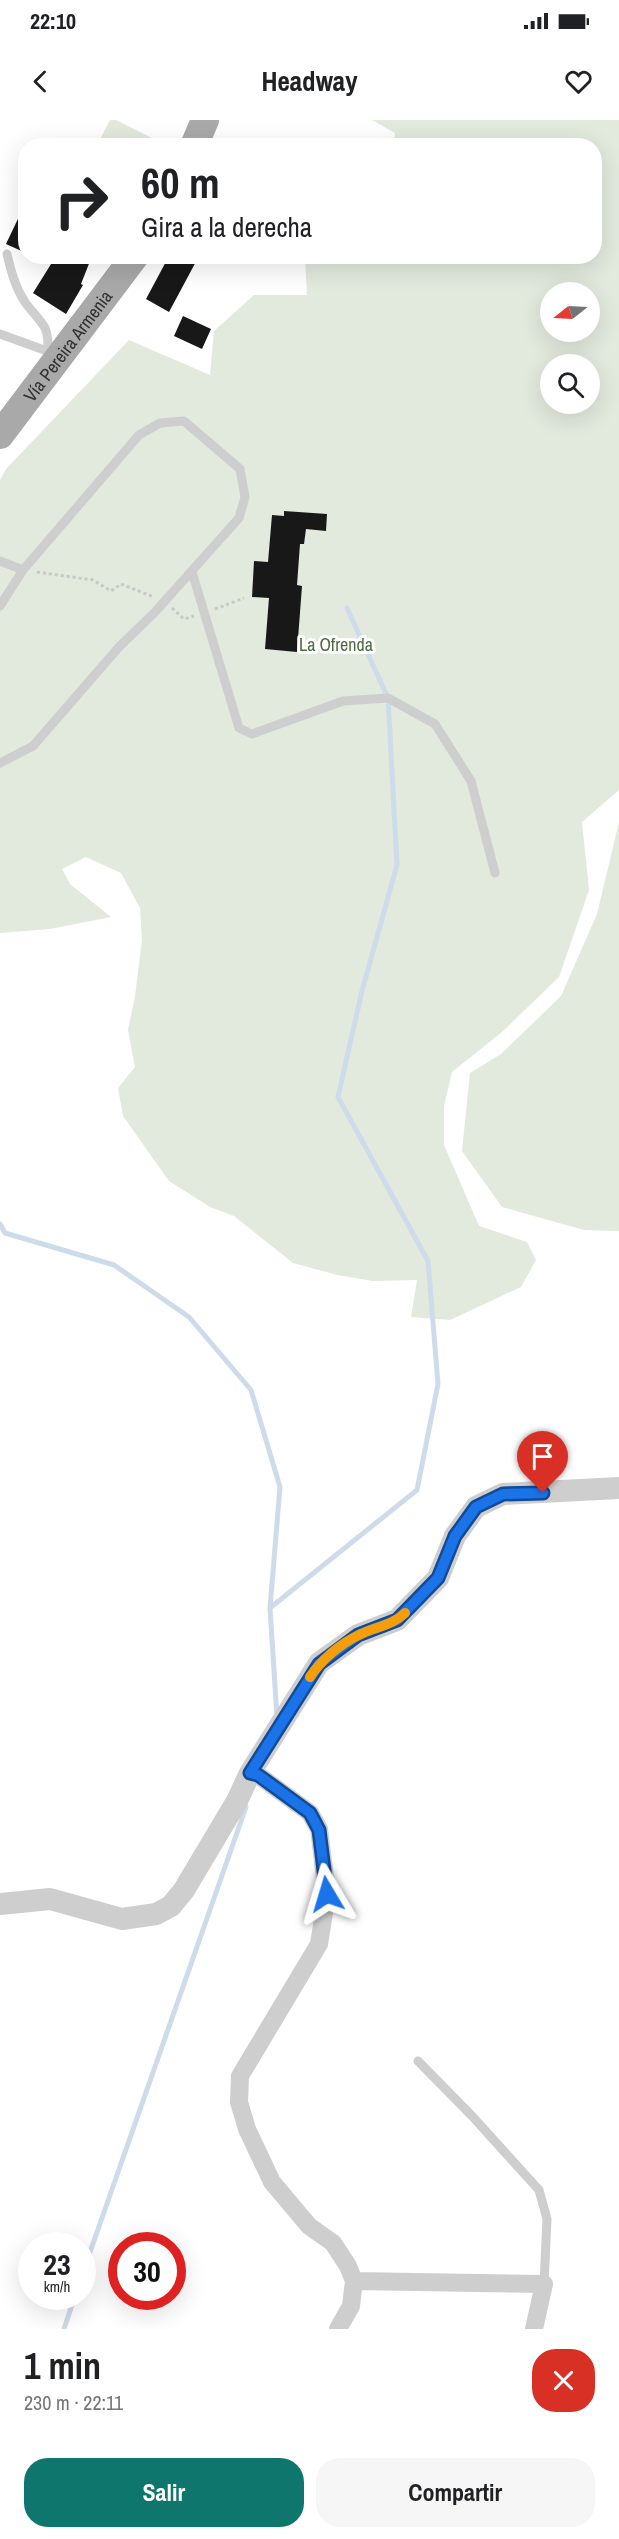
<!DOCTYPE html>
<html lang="es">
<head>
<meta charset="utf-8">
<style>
  body { margin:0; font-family:"Archivo Narrow",sans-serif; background:#f6f6f6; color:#202124; height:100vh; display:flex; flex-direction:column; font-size:22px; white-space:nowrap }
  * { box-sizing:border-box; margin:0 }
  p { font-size:20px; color:#757577 }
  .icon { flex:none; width:33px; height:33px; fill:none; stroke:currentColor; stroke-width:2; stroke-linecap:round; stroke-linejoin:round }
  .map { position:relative; height:2209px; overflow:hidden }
  .drawer { display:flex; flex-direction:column; background:#fff; flex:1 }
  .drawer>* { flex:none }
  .banner { position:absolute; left:18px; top:18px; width:584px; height:126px; border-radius:24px; box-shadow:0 6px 24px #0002; background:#fff; color:#202124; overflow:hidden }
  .needle { width:39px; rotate:252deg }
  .tools { position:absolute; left:540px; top:162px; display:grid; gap:12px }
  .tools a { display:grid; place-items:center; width:60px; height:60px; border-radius:50%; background:#fff; box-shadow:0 6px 24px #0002; font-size:30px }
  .speed { position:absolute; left:18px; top:2112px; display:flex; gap:12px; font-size:30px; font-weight:700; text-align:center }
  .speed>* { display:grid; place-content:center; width:78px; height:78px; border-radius:50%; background:#fff; box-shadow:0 6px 24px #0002; line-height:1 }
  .speed small { font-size:15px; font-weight:400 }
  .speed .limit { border:9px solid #d22; background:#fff; color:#111 }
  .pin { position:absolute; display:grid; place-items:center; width:51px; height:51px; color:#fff; margin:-62px -26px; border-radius:50% 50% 50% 0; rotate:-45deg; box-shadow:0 0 6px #0007 }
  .pin .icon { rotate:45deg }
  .me { position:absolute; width:66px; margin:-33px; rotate:353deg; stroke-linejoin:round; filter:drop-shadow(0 0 4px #0008) }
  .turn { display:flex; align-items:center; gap:21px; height:126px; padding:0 24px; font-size:27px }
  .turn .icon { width:78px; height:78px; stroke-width:2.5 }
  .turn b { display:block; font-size:42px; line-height:51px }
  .round { display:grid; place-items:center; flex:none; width:63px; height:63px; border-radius:24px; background:#f6f6f6 }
  .summary { display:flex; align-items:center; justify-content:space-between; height:102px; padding:0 24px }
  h1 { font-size:36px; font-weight:700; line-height:45px }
  .primary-button { display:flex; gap:12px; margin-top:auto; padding:12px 24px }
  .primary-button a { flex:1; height:69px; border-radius:24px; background:#0f766e; color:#fff; font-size:24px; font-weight:700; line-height:69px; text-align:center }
  .primary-button a+a { background:#f6f6f6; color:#202124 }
  .status { display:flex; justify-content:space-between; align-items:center; height:42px; padding:0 30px; background:#fff; direction:ltr }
  .status svg { height:16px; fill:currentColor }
  header { display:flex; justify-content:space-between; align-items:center; height:78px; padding:0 24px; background:#fff; font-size:27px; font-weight:700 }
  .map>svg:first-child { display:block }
  .green { fill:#e2e9dd; fill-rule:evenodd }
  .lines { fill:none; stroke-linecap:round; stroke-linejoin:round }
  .stream { stroke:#cedbea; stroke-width:5 }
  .building { fill:#181818 }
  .path { stroke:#c8c8c8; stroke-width:3; stroke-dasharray:3 3; stroke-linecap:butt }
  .service { stroke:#cecece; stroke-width:9 }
  .minor { stroke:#cecece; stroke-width:18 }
  .tertiary { stroke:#cecece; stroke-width:22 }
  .primary { stroke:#a9a9a9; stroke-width:28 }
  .route-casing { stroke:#114b97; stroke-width:15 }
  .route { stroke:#1a73e8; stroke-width:10 }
  .slow { stroke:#f59e0b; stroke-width:10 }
  .labels { text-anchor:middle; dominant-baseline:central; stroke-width:6; stroke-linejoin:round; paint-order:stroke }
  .street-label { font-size:18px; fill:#313131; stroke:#fff }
  .park-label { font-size:18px; fill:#4e6a41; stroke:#fff }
</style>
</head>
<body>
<div class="status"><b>22:10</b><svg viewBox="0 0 49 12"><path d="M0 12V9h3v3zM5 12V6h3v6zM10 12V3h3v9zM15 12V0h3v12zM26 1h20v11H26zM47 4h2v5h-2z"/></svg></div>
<header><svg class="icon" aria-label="back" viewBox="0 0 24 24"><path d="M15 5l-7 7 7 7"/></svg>Headway<svg class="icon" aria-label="heart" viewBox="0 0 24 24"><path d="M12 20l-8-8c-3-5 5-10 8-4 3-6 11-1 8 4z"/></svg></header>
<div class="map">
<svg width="619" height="2209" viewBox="0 0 619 2209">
  <rect width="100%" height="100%" fill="#fff"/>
  <path class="green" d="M 110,0 L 116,0 L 166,25 L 97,25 Z
    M 372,0 L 619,0 L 619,670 L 582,702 L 589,770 L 559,857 L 502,912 L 452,952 L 444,986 L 444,1025 L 479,1106 L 527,1122 L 536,1140 L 521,1167 L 450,1200 L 411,1197 L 417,1160 L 373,1161 L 337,1155 L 293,1143 L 234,1096 L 210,1087 L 169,1061 L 123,996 L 118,968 L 135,947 L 128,910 L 135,876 L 142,820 L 140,788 L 121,753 L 86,737 L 62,749 L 70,764 L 111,797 L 50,809 L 0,813 L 0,360 L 6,349 L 129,220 L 210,255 L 214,211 L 254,175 L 307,175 L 305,137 L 594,136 L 594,26 L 394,25 L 395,13 ZM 550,172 L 590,172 L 590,212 L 550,212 ZM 550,244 L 590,244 L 590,284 L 550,284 Z
    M 619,702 L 619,1111 L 584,1110 L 502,1087 L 462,1031 L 470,953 L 501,934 L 561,876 L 597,794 Z"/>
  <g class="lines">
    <path class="stream" d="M 0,1104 L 5,1113 L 114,1145 L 189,1197 L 251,1270 L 280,1367 L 270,1488 L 277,1597
      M 270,1488 L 417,1370 L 438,1264 L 428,1141 L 338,977 L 362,871 L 397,745 L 388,578 L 347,488
      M 82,2155 L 246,1687
      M 64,2209 L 75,2176"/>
  </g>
  <path class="building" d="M 26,82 L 26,133 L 6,124 Z
    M 56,136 L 92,136 L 81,164 L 83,165 L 66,194 L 33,173 Z
    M 169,136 L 199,136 L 169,192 L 146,179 Z
    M 183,196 L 211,209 L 202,229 L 174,216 Z
    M 284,391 L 327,394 L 326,411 L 306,409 L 304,424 L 300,424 L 297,465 L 302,466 L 297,532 L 265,529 L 269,478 L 252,477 L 254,441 L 268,442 L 272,395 L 284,396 Z"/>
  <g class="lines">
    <path class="path" d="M 37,452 L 93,460 L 111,471 L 121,464 L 154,477
      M 172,488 L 184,499 L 194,496
      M 215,489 L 244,478"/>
    <path class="service" d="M 7,134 C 11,151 15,167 25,182 C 31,191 40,199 45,208 C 50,219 46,229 51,240
      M 0,214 L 47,231
      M 0,441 L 23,450
      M 192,452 L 239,608 L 252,614 L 343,581 L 388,578 L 435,604 L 471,661 L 495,753
      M 0,486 L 23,450 L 139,315 L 160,303 L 184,301 L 240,349 L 245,377 L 239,398 L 155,492 L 119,527 L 33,626 L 0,643
      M 418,1941 L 473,1997 L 539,2070 L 547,2099 L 544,2164"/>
    <path class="minor" d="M 250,1653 L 258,1655 L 310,1693 L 319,1709 L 327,1774 L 319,1824 L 240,1956 L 239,1982 L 247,2009 L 272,2062 L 309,2106 L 333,2123 L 348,2146 L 354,2161 L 351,2186 L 338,2209
      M 354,2161 L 544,2164 L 534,2209"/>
    <path class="tertiary" d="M 0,1784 L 50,1779 L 122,1799 L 156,1794 L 171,1786 L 184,1770 L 237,1681 L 250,1653 L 319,1543 L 358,1515 L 397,1500 L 438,1458 L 455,1416 L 476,1387 L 503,1374 L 619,1368"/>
    <g class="primary">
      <path d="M 194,26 L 205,0"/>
      <path id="s1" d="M 0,315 L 135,136"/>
    </g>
  </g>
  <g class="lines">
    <defs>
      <path id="route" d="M 327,1774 L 319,1710 L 310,1693 L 258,1655 L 250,1653 L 319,1544 L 358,1515 L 397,1500 L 438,1458 L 455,1416 L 476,1387 L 503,1374 L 543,1373"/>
    </defs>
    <use href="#route" class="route-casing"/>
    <use href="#route" class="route"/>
    <path class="slow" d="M 310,1557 C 321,1540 340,1524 359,1515 C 374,1507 392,1506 405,1493"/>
  </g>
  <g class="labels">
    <g class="street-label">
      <text stroke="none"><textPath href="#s1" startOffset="112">Vía Pereira Armenia</textPath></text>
    </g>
    <g class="park-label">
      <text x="336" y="524">La Ofrenda</text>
    </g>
  </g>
</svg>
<div class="tools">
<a><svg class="needle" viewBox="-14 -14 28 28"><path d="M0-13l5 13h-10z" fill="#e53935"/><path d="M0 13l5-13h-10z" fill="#757577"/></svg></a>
<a><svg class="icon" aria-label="search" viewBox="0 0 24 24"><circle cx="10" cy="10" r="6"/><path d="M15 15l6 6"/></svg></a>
</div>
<div class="speed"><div>23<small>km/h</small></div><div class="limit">30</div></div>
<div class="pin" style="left:543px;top:1373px;background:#d93025"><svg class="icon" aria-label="arrive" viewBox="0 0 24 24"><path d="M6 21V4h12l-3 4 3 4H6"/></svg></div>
<svg class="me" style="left:327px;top:1774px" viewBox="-20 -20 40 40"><path d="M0-17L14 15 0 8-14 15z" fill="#1a73e8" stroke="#fff" stroke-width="4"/></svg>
<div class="banner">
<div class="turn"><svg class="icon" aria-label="right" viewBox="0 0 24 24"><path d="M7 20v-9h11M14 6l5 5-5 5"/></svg><div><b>60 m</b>Gira a la derecha</div></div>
</div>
</div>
<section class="drawer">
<div class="summary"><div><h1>1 min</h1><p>230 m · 22:11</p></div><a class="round" style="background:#d93025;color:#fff"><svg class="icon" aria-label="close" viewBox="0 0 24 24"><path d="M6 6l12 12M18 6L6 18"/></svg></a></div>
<div class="primary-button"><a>Salir</a><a>Compartir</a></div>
</section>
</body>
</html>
